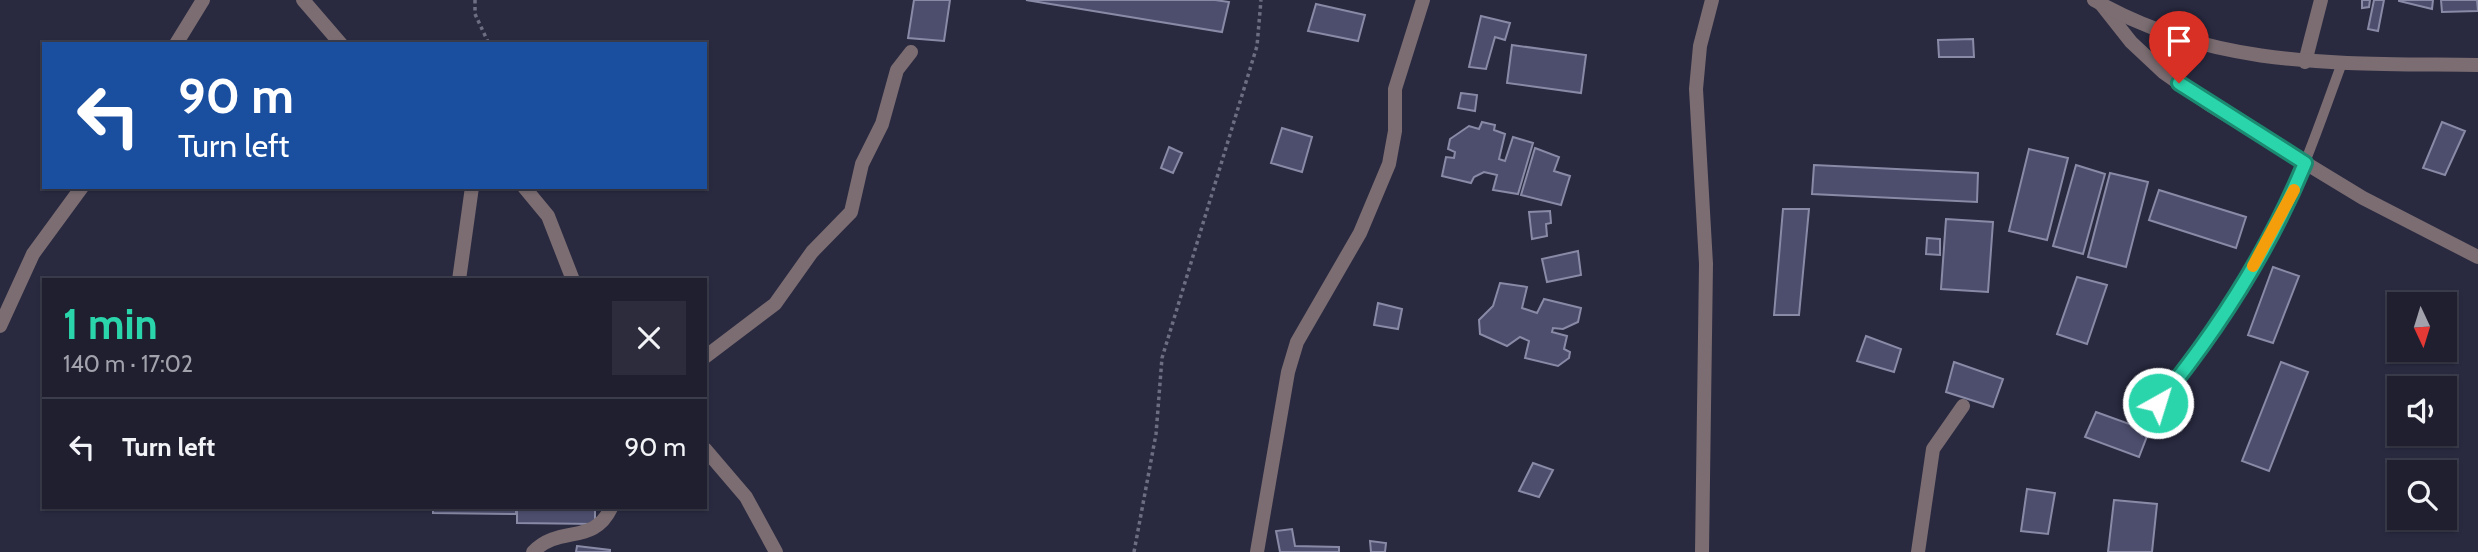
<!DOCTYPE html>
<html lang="en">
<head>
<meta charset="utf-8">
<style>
  body { margin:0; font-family:Cabin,sans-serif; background:#2c2c3c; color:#f1f3f6; height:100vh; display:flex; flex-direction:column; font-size:26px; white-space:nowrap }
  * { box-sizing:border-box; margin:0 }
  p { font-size:23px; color:#a1a2ab }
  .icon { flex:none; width:38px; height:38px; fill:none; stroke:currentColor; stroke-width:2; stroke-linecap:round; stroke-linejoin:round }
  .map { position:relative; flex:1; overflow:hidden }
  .drawer { position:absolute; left:42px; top:278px; width:665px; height:231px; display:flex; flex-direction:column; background:#1f1f30; border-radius:0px; box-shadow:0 2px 5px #0004,0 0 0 2px #3c3d4c }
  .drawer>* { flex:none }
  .guide { position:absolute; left:42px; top:42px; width:665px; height:147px; border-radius:0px; box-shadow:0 2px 5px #0004,0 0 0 2px #3c3d4c; background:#1a4fa0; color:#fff; overflow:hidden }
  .needle { width:46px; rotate:176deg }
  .controls { position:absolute; left:2387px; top:292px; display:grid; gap:14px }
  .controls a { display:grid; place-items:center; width:70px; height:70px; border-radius:0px; background:#1f1f30; box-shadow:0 2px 5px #0004,0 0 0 2px #3c3d4c; font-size:35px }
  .pin { position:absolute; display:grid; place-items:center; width:60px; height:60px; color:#fff; margin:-72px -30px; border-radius:50% 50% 50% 0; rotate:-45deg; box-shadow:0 0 7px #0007 }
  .pin .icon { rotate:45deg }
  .me { position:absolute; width:77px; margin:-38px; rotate:39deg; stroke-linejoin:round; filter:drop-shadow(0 0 5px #0008) }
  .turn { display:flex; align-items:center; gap:24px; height:147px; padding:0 21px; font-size:32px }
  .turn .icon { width:91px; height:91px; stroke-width:2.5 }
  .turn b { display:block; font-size:49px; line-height:60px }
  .round { display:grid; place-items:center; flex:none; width:74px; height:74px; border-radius:0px; background:#2c2c3c }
  .overview { display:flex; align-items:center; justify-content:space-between; height:119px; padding:0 21px }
  h1 { font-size:42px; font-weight:800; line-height:52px; color:#2ad5ac }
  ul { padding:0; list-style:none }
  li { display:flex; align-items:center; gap:21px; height:98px; padding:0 21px; border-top:2px solid #3c3d4c }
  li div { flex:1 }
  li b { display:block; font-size:26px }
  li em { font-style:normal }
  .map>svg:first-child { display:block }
  .building { fill:#4d4e6e; stroke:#898aa6; stroke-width:2 }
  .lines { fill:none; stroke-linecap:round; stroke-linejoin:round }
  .path { stroke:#6e6e82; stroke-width:3.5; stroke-dasharray:3.5 3.5; stroke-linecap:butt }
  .service { stroke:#7b6d71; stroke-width:10 }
  .minor { stroke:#7b6d71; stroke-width:14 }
  .tertiary { stroke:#7b6d71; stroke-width:14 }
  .route-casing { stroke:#1b8a70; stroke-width:18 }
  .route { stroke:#2ad5ac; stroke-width:12 }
  .slow { stroke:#f59e0b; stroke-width:12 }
</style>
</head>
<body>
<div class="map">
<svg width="2478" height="552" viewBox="0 0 2478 552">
  <rect width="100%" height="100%" fill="#292940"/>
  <path class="building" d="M 914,0 L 950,0 L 944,41 L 908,38 Z
    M 1026,0 L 1215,0 L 1229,2 L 1222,32 Z
    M 2362,0 L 2370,0 L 2369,7 L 2362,8 Z
    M 2374,0 L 2384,0 L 2378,31 L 2368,29 Z
    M 2399,0 L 2433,0 L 2432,9 L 2399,1 Z
    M 2441,0 L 2477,0 L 2478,11 L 2442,12 Z
    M 1316,4 L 1365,15 L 1358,41 L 1308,31 Z
    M 1481,16 L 1510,23 L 1505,40 L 1495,37 L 1486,69 L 1469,67 Z
    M 1973,39 L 1974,57 L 1939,57 L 1938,40 Z
    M 1512,45 L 1586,55 L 1581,93 L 1507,83 Z
    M 1461,93 L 1477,95 L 1475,111 L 1458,108 Z
    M 1482,122 L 1495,125 L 1494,130 L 1505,134 L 1499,159 L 1505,161 L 1513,137 L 1533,143 L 1518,194 L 1493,190 L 1497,175 L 1484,172 L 1474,177 L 1471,183 L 1442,176 L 1446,157 L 1454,158 L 1455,152 L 1448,149 L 1450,139 L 1469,126 L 1479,129 Z
    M 2442,122 L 2465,131 L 2445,175 L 2423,168 Z
    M 1282,128 L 1312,137 L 1302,172 L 1271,163 Z
    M 1169,147 L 1182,153 L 1173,173 L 1161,168 Z
    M 1535,148 L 1559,157 L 1554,171 L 1570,176 L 1561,205 L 1521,195 Z
    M 2029,149 L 2068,158 L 2047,240 L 2009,231 Z
    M 1814,165 L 1978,173 L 1977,202 L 1812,194 Z
    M 2076,165 L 2105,174 L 2083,254 L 2053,246 Z
    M 2110,173 L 2148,182 L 2126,267 L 2088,257 Z
    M 2159,190 L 2246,217 L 2236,248 L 2149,220 Z
    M 1783,209 L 1809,209 L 1799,315 L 1774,315 Z
    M 1550,211 L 1551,223 L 1546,224 L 1547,236 L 1532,239 L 1529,212 Z
    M 1946,219 L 1993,222 L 1988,292 L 1941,289 Z
    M 1927,238 L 1940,239 L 1940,255 L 1926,254 Z
    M 1578,251 L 1581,275 L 1547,282 L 1542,259 Z
    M 2273,267 L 2299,276 L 2273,343 L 2248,335 Z
    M 2077,277 L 2107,285 L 2087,344 L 2057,334 Z
    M 1500,283 L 1527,287 L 1522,308 L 1537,313 L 1544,299 L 1581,308 L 1578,322 L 1563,329 L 1553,328 L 1552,332 L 1567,336 L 1564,349 L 1570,352 L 1569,358 L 1558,366 L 1525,358 L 1529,341 L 1520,337 L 1507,346 L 1480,334 L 1479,320 L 1493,306 Z
    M 1378,303 L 1402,309 L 1398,329 L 1374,325 Z
    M 1866,336 L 1901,349 L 1894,372 L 1857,361 Z
    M 1954,362 L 2003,379 L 1993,407 L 1946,392 Z
    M 2281,362 L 2308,372 L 2269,471 L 2242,461 Z
    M 2096,412 L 2149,431 L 2139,457 L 2085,437 Z
    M 1533,463 L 1553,470 L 1539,497 L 1519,491 Z
    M 2027,489 L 2055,493 L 2048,534 L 2021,531 Z
    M 2114,500 L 2157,504 L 2152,552 L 2108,552 Z
    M 433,508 L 516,508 L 516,514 L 433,513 Z
    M 517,508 L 595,508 L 595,524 L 517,523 Z
    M 1292,529 L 1295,546 L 1339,547 L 1339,552 L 1280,552 L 1276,531 Z
    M 1370,541 L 1386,543 L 1385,552 L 1371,552 Z
    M 577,546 L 610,550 L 610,552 L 576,552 Z"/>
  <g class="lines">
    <path class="path" d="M 475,0 L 475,14 L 489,44
      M 1134,552 L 1156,434 L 1162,358 L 1257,46 L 1261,0"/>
    <path class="service" d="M 2158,403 C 2205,346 2256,276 2286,207 C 2308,160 2324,111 2342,63"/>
    <path class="minor" d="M 303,0 L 341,44
      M 2101,4 L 2131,42 L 2163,72 L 2210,105 L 2363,198 L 2478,257
      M 2305,62 L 2321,0
      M 524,187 L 548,216 L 573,280
      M 459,280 L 472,187
      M 705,357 L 775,304 L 812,252 L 851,212 L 862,164 L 882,124 L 897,70 L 911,52
      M 705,449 L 746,497 L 776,552
      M 533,552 C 560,524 593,546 611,508
      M 1257,552 L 1288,372 L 1297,342 L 1360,233 L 1389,164 L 1395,131 L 1395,89 L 1423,0
      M 1702,552 L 1706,264 L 1696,89 L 1700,46 L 1712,0
      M 1918,552 L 1933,449 L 1963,406"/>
    <path class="tertiary" d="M 2094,0 C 2216,70 2342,63 2478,65
      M 176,44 L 203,0
      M 0,326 L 33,254 L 82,187"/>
  </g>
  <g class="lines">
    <defs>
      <path id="route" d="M 2158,403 C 2218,330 2269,250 2305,163 L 2179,83"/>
    </defs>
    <use href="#route" class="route-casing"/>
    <use href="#route" class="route"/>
    <path class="slow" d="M 2253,266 L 2294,190"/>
  </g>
</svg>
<div class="controls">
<a><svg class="needle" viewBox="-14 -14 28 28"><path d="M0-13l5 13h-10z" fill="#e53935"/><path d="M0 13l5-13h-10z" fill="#a1a2ab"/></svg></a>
<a><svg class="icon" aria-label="sound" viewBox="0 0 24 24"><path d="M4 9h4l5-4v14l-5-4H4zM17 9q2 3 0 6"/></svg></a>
<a><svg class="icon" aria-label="search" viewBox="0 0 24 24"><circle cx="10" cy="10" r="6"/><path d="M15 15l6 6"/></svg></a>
</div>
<div class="pin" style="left:2179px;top:83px;background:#d93025"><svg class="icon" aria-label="arrive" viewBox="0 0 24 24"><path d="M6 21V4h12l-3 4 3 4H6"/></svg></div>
<svg class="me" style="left:2158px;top:403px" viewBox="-20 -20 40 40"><circle r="17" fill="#2ad5ac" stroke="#fff" stroke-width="3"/><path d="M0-11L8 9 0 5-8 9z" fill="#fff"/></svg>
<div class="guide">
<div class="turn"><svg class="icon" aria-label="left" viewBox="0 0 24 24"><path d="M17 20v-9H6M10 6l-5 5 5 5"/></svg><div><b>90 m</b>Turn left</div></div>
</div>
<section class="drawer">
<div class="overview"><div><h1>1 min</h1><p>140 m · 17:02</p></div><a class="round"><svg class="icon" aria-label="close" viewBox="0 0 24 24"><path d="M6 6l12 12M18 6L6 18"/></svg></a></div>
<ul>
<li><svg class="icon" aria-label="left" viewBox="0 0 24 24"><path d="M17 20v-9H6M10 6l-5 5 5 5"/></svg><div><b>Turn left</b></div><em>90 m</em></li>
</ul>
</section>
</div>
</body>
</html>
